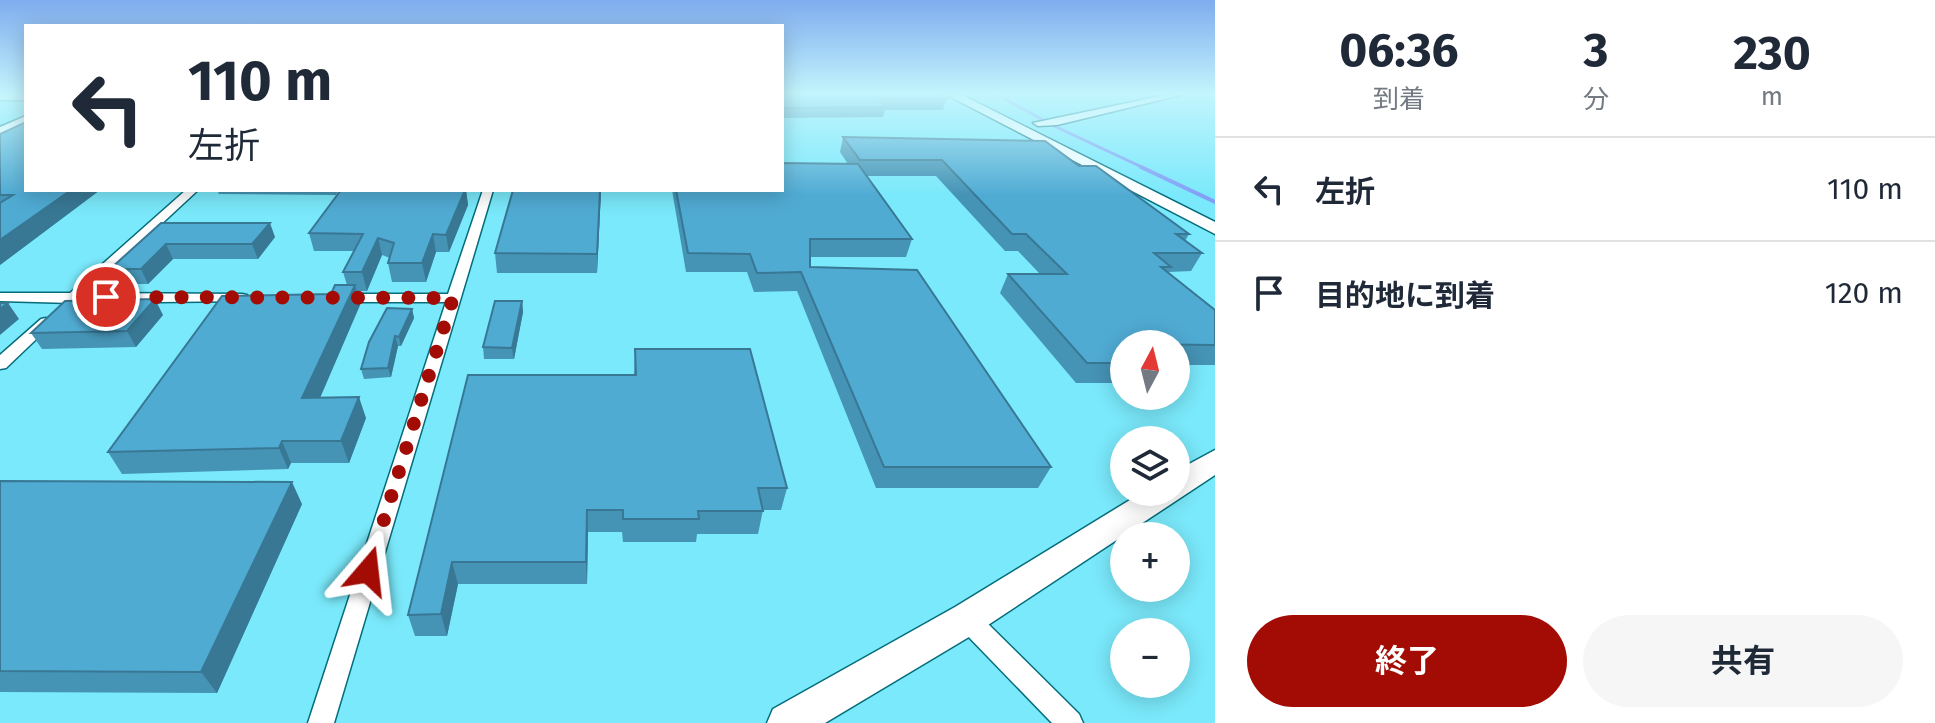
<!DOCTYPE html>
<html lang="ja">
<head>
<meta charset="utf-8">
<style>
  body { margin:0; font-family:"Fira Sans","Noto Sans JP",sans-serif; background:#f6f6f7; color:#1f2937; height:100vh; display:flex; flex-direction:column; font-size:30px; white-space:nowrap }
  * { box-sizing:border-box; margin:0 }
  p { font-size:26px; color:#747a83 }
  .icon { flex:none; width:44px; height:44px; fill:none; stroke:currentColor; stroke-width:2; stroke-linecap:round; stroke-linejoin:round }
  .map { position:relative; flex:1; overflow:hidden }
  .side { display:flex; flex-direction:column; background:#fff; width:720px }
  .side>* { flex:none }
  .banner { position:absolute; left:24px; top:24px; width:760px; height:168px; border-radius:0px; box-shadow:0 4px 20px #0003; background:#fff; color:#1f2937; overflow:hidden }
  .needle { width:52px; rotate:7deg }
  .buttons { position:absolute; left:1110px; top:330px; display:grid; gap:16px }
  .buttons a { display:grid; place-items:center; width:80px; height:80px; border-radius:50%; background:#fff; box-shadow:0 4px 20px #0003; font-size:40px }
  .pin { position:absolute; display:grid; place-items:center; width:68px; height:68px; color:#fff; margin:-34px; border:4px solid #fff; border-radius:50%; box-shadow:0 2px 8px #0007 }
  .me { position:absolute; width:88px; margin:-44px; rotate:17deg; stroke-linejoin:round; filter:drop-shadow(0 0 6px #0008) }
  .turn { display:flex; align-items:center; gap:28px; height:168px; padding:0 32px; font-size:36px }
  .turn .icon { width:104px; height:104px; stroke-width:2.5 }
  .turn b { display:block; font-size:56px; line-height:68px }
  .eta { display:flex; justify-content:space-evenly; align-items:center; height:136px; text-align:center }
  .eta b { font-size:48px; font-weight:700; line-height:56px }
  .action { display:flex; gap:16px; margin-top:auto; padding:16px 32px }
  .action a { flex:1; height:92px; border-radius:48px; background:#a30c04; color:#fff; font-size:32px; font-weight:700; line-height:92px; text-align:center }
  .action a+a { background:#f6f6f7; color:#1f2937 }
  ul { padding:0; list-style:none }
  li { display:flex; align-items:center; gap:24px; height:104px; padding:0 32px; border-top:2px solid #e0e1e3 }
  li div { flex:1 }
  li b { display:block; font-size:30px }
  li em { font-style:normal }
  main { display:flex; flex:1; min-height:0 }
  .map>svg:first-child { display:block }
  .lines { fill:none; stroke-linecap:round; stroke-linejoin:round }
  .stream-far1 { stroke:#839ff6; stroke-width:3 }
  .stream { stroke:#839ff6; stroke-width:4 }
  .street-casing { stroke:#046c7a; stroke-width:3 }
  .secondary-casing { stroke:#046c7a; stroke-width:3 }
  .primary-casing { stroke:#046c7a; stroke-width:3 }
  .street { fill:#fff; fill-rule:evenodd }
  .secondary { fill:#fff; fill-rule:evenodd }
  .primary { fill:#fff; fill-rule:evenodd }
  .wall { fill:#4593b5 }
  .shaded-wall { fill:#387894 }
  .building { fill:#50abd3; stroke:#387894; stroke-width:2 }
  .route { stroke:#a30c04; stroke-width:14; stroke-dasharray:0 25.2 }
</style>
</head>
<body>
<main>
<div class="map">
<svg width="1215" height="723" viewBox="0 0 1215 723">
  <rect width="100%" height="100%" fill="#7ae9fb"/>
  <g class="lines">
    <path class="stream-far1" d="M 996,94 L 1052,125 L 1146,169"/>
    <path class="stream" d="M 1141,167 L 1215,202"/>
    <defs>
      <path id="street" d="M 1170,94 L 1185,94 L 1057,125 L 1038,126 L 1033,123 Z
        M 186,190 L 198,190 L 87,293 L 242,294 L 247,295 L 249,298 L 247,301 L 72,303 L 0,301 L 0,293 L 70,293 Z
        M 483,190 L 493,190 L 334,723 L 308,723 L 446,302 L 338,302 L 331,298 L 338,294 L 448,294 Z
        M 46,318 L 53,322 L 51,325 L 6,368 L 0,369 L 0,355 L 41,319 Z
        M 967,608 L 975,611 L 1079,714 L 1083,723 L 1052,723 L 959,627 L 955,619 L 959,611 Z"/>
      <path id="secondary" d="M 0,94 L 26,94 L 26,100 L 0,100 Z
        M 945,94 L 960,94 L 1215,222 L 1215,234 Z
        M 1215,450 L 1215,475 L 979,631 L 825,723 L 767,723 L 773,709 L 955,607 L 1143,492 L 1176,492 L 1176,471 Z"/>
      <path id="primary" d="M 26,116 L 26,126 L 0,138 L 0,127 Z"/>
    </defs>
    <use href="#street" class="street-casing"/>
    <use href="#secondary" class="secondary-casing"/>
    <use href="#primary" class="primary-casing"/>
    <use href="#street" class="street"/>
    <use href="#secondary" class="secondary"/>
    <use href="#primary" class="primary"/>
  </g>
  <path class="wall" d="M 782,94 L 946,99 L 943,110 L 885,110 L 883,117 L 782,118 Z
    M 0,134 L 26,190 L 100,190 L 0,265 Z
    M 843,137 L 1079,166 L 1189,234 L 1185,241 L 1202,253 L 1191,271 L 1168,272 L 1215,310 L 1215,365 L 1176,365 L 1176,344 L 1124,344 L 1124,383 L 1076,383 L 1000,293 L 1008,274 L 1040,274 L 1018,251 L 1005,251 L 936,176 L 867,176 L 912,239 L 906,257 L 810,257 L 810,267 L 1051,467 L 1038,488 L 876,488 L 797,291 L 754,292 L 747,272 L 686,272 L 672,190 L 782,190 L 848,164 L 840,152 Z
    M 217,190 L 339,190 L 336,195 L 219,194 Z
    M 341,190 L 466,190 L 468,205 L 449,252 L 436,252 L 426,282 L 392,282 L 388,263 L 390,258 L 382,255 L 367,291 L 357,291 L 360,305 L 320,397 L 366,418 L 349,463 L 291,463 L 288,469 L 122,474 L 108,452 L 331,294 L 347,285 L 343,272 L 354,251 L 314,251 L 309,233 Z
    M 601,190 L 597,273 L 497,273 L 495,253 Z
    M 161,223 L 275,237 L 258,259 L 173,259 L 148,284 L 118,284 L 110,269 Z
    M 522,301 L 523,312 L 514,359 L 484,359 L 483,347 Z
    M 412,309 L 414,318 L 401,346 L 398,346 L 391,377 L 364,379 L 361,369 Z
    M 163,315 L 136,347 L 42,349 L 31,333 Z
    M 635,349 L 787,488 L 781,510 L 763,510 L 758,534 L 697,534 L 696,542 L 623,542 L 622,532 L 588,532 L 587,584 L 458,584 L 447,636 L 415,636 L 408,615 L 468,375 L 634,375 Z
    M 0,481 L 302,504 L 217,693 L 0,692 Z"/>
  <path class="shaded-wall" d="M 71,190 L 100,190 L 0,265 L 0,240 Z
    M 465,190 L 466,190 L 468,205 L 449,252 L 446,235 Z
    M 600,190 L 601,190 L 597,273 L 597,254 Z
    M 270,223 L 275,237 L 258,259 L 252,244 Z
    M 433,234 L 436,252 L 426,282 L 422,263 Z
    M 378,238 L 382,255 L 367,291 L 362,272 Z
    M 166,244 L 173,259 L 148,284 L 141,269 Z
    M 355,285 L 360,305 L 311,419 L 302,398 Z
    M 155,299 L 163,315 L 136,347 L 127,331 Z
    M 522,301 L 523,312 L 514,359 L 512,348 Z
    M 8,303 L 19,319 L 0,335 L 0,309 Z
    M 412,309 L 414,318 L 401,346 L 399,337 Z
    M 395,336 L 398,346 L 391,377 L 388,368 Z
    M 359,397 L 366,418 L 349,463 L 341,441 Z
    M 282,441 L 291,463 L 288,469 L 279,448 Z
    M 292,482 L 302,504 L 217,693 L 201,672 Z
    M 587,510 L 588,532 L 587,584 L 586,562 Z
    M 452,562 L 458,584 L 447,636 L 441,614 Z"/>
  <path class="building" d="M 782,94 L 940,94 L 946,99 L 879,99 L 886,107 L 782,108 Z
    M 26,122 L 26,190 L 71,190 L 0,240 L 0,203 L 13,195 L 0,195 L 0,134 Z
    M 843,137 L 1045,141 L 1079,166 L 1096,166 L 1189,234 L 1176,234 L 1202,253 L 1154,253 L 1171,267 L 1161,267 L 1215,310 L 1215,345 L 1124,344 L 1124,363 L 1087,363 L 1008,274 L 1067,274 L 1026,234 L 1012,234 L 942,160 L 860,160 Z
    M 782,163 L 858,164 L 912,239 L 810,239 L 810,267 L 917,270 L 1051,467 L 884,467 L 801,272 L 757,273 L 750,254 L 688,253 L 676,190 L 782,190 Z
    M 341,190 L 465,190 L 446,235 L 433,234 L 422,263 L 388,263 L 394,243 L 378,238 L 362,272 L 343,272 L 363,234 L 309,233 Z
    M 513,190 L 600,190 L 597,254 L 495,253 Z
    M 161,223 L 270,223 L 252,244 L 166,244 L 141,269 L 110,269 Z
    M 335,285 L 355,285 L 302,398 L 359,397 L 341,441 L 282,441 L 279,448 L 108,452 L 222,296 L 331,294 Z
    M 155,299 L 127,331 L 31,333 L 65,301 Z
    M 495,301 L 522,301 L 512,348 L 483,347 Z
    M 0,303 L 8,303 L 0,309 Z
    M 387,308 L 412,309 L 399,337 L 395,336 L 388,368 L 361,369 L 369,342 Z
    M 635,349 L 750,349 L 787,488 L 758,488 L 763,511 L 698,511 L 699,519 L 623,519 L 623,510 L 587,510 L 586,562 L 452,562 L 441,614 L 408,615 L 468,375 L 636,375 Z
    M 0,481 L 292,482 L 201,672 L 0,671 Z"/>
  <linearGradient id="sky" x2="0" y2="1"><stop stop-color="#7facee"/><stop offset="0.48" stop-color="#c3f5fd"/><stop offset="1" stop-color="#c3f5fd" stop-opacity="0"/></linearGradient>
  <rect width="1215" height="195" fill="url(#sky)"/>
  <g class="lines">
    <path class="route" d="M 106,297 L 453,298 L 368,571"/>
  </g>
</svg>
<div class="buttons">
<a><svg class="needle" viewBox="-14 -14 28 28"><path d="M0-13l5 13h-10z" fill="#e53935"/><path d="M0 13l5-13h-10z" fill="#747a83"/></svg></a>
<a><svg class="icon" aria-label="layers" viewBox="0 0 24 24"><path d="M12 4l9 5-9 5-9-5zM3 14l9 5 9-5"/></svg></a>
<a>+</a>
<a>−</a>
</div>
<div class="pin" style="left:106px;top:297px;background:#d93025"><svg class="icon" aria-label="arrive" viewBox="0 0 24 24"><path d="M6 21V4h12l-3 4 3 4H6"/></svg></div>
<svg class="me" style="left:368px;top:571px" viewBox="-20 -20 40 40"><path d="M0-17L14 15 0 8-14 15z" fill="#a30c04" stroke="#fff" stroke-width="4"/></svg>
<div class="banner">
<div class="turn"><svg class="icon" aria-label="left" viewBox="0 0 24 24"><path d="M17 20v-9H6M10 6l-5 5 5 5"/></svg><div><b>110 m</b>左折</div></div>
</div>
</div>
<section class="side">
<div class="eta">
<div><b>06:36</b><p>到着</p></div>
<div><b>3</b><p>分</p></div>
<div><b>230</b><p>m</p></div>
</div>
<ul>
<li><svg class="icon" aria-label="left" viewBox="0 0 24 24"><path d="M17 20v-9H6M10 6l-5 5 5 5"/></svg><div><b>左折</b></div><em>110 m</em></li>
<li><svg class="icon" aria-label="arrive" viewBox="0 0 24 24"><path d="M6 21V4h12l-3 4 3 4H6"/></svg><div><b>目的地に到着</b></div><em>120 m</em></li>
</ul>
<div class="action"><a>終了</a><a>共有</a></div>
</section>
</main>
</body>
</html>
